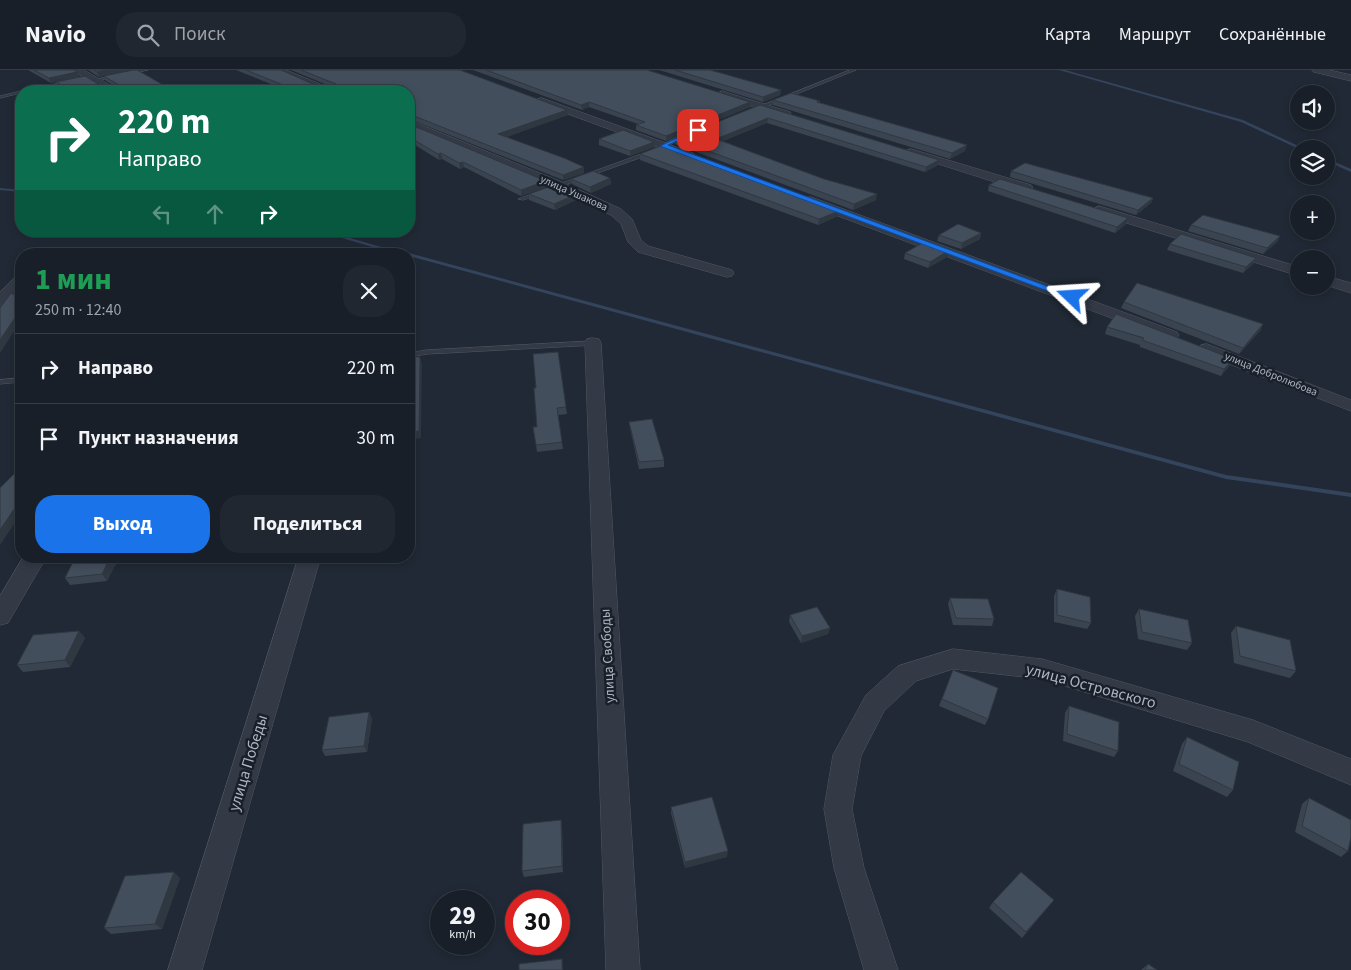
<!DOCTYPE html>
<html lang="ru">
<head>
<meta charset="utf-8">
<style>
  body { margin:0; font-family:"Source Sans 3",sans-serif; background:#212730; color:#f1f3f6; height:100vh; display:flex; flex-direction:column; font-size:19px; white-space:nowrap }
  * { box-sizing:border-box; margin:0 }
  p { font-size:16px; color:#9fa2a8 }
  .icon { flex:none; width:28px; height:28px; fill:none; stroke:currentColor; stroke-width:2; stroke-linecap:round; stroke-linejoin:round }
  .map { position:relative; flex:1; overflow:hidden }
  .panel { position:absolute; left:15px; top:178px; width:400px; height:315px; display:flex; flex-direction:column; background:#181f28; border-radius:20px; box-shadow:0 2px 8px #0003,0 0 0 1px #363d45 }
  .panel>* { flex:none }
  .hud { position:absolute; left:15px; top:15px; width:400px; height:152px; border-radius:20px; box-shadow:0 2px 8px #0003,0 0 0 1px #363d45; background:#0b6e4f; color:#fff; overflow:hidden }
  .fabs { position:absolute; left:1290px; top:15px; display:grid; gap:10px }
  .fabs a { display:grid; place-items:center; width:45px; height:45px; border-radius:50%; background:#181f28; box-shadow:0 2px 8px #0003,0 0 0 1px #363d45; font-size:25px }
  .speed { position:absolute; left:430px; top:820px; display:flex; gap:10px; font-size:25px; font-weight:700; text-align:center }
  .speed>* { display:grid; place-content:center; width:65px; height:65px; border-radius:50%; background:#181f28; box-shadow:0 2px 8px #0003,0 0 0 1px #363d45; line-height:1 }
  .speed small { font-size:12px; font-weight:400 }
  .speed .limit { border:8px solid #d22; background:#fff; color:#111 }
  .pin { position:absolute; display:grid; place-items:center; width:42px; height:42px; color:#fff; margin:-21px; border-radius:10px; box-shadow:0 2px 8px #0006 }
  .me { position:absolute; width:55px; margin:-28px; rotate:290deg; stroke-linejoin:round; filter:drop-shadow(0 0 4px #0008) }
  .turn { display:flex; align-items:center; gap:18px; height:105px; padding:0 20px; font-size:22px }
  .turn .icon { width:65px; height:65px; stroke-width:2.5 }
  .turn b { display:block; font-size:35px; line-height:42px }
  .lanes { display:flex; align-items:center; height:48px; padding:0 20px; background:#0003; justify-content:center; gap:25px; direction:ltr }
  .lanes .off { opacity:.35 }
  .round { display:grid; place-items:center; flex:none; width:52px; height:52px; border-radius:20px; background:#212730 }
  .summary { display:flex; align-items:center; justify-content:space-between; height:85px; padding:0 20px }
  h1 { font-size:30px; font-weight:700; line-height:38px; color:#1e9e55 }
  .primary-button { display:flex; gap:10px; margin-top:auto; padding:10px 20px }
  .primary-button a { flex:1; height:58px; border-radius:20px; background:#1a73e8; color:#fff; font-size:20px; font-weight:700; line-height:58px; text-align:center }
  .primary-button a+a { background:#212730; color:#f1f3f6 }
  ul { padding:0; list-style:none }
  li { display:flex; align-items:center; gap:15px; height:70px; padding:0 20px; border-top:1px solid #363d45 }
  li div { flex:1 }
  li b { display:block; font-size:19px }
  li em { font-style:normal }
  header { display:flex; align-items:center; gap:30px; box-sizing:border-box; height:70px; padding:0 25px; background:#181f28; border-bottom:1px solid #363d45 }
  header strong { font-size:24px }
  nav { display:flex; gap:28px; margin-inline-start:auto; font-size:18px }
  .search { width:350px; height:45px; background:#212730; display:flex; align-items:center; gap:12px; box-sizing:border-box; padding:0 18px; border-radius:20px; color:#9fa2a8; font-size:19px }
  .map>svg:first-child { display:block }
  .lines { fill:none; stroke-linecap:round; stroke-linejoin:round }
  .stream { fill:#34445c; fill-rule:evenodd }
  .service-casing { stroke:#515864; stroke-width:1 }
  .minor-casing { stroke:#515864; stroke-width:1 }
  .service { fill:#333a46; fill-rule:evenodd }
  .minor { fill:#333a46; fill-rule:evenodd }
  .wall { fill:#3a4350 }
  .shaded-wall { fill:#2f3741 }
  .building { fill:#434e5d; stroke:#2f3741 }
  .route { fill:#1a73e8; stroke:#114b97 }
  .labels { text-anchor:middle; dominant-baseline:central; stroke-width:5; stroke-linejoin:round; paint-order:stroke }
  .far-street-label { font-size:11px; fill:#adb5c3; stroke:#19202a }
  .street-label { font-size:14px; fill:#adb5c3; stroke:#19202a }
  .near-street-label { font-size:16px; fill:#adb5c3; stroke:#19202a }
</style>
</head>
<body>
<header>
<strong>Navio</strong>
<div class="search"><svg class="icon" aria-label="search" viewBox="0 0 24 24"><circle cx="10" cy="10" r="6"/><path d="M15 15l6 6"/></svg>Поиск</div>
<nav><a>Карта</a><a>Маршрут</a><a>Сохранённые</a></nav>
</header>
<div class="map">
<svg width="1351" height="900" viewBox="0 0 1351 900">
  <rect width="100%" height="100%" fill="#202935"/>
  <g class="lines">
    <path class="stream" d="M 1059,0 L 1065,0 L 1243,50 L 1305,79 L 1299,79 L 1241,52 Z
      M 1326,88 L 1351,99 L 1351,102 L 1326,91 Z
      M 0,118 L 21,120 L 21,122 L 0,120 Z
      M 318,161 L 326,161 L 405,184 L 397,184 Z
      M 409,183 L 1226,405 L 1351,423 L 1351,427 L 1226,409 L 409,186 L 408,184 Z"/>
    <defs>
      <path id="service" d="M 139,0 L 148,0 L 96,11 L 94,10 Z
        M 850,0 L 856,0 L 757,40 L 753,39 Z
        M 70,11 L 72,13 L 31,21 L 23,21 Z
        M 21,21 L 21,23 L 0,28 L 0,26 L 21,21 L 23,21 Z
        M 685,63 L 690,64 L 656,82 L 523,130 L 518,129 L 652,80 Z
        M 593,271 L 597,273 L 596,275 L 427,284 L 409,287 L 409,283 L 427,280 Z
        M 21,308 L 21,312 L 0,314 L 0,310 Z"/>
      <path id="minor" d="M 72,0 L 84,0 L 120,21 L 108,21 Z
        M 273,0 L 286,0 L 337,21 L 324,21 Z
        M 1312,0 L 1329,0 L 1351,5 L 1351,11 L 1314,2 Z
        M 722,21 L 790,42 L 791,44 L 786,47 L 718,26 L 717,24 Z
        M 542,28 L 693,83 L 695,85 L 693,87 L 685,87 L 538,33 L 538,29 Z
        M 409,50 L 562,112 L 621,139 L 632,149 L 641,170 L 648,176 L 732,200 L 734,203 L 732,206 L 727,207 L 638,182 L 628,172 L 621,154 L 611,145 L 554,118 L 409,57 Z
        M 911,79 L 1031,115 L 1033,118 L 1027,122 L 1023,121 L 907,84 L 905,82 L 907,80 Z
        M 811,127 L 1177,262 L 1179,265 L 1177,268 L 1165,268 L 806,134 L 805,131 L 806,128 Z
        M 1099,136 L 1299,197 L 1299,206 L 1094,143 L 1092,140 Z
        M 21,205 L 21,217 L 5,234 L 0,236 L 0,222 L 16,206 Z
        M 1326,206 L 1351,213 L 1351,223 L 1326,215 Z
        M 593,268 L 599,269 L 601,273 L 640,900 L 606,900 L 585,273 L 587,269 Z
        M 1207,274 L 1351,330 L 1351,341 L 1201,283 L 1199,279 L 1201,275 Z
        M 24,486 L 47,486 L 8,553 L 0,555 L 0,526 Z
        M 299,486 L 321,486 L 202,900 L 168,900 Z
        M 953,579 L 1042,589 L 1253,650 L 1351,689 L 1351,715 L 1248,672 L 1042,609 L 953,599 L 916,611 L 884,641 L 861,686 L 852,739 L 864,798 L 898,900 L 864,900 L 834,798 L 824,739 L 833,685 L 866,625 L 898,596 Z"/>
    </defs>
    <use href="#service" class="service-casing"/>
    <use href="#minor" class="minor-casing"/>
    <use href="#service" class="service"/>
    <use href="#minor" class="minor"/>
  </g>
  <path class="wall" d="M 28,0 L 74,0 L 80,7 L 51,13 Z
    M 88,0 L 130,0 L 99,7 Z
    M 236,0 L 281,0 L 322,18 L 332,17 L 291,0 L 460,0 L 567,40 L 568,45 L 506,67 L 584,97 L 584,103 L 563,110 L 409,49 L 409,21 L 288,21 Z
    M 473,0 L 647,0 L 750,37 L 666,71 L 636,60 L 636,55 L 638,54 L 589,37 L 582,40 Z
    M 659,0 L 710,0 L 781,20 L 780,25 L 763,32 Z
    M 104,6 L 174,21 L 67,21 L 59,17 L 56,12 L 105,18 L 118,18 L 106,11 Z
    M 773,30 L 820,31 L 819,33 L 965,81 L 950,89 L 773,35 Z
    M 760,35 L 939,90 L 938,95 L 925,102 L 767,53 L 723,71 L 876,130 L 853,140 L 675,74 L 675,69 Z
    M 409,54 L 546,111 L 546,117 L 521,126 L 464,97 L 460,99 L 442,89 L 439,90 L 415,75 Z
    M 599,69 L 654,72 L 654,77 L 630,86 L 599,75 Z
    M 640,84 L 839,141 L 838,146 L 818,155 L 640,90 Z
    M 1011,101 L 1153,128 L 1151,133 L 1136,145 L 1010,107 Z
    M 610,108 L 611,114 L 591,123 L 572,114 L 571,109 Z
    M 989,115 L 1128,148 L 1126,154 L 1115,163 L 988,121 Z
    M 529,124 L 575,125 L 576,130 L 555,140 L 529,130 Z
    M 1191,155 L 1280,166 L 1277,172 L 1263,184 L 1188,161 Z
    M 981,163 L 980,169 L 961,179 L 937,171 L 939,165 Z
    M 1170,174 L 1256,188 L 1253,194 L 1243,203 L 1167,180 Z
    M 948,181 L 947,187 L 928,198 L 904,189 L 905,183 Z
    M 1124,232 L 1263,254 L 1260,261 L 1239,284 L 1121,238 Z
    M 1107,257 L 1230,295 L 1221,306 L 1140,277 L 1140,275 L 1105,264 Z
    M 534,318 L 566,337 L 567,344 L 558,345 L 563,379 L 537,382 L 536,375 L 537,357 Z
    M 629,352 L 664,390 L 664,397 L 639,399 L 630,358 Z
    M 76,486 L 120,486 L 107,511 L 70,515 L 65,508 Z
    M 1057,519 L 1091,553 L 1087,559 L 1054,552 L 1054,526 Z
    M 950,528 L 994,549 L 992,556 L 953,555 L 948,534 Z
    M 1139,539 L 1192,573 L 1187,580 L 1138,569 L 1135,546 Z
    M 790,545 L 830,558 L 828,564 L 801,573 L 789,552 Z
    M 1236,556 L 1296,601 L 1290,608 L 1234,593 L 1231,563 Z
    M 79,561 L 85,568 L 70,597 L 23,602 L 17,595 Z
    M 953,600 L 988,649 L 985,655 L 939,636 Z
    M 1069,636 L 1118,681 L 1114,687 L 1063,671 L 1065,643 Z
    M 369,642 L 372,649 L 367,682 L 325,686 L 322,680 Z
    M 1187,667 L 1233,720 L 1227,727 L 1173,701 L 1182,674 Z
    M 1309,728 L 1348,781 L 1341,787 L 1295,762 L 1302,734 Z
    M 671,737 L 727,787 L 685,798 L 671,743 Z
    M 561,750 L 562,756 L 563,802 L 524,807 L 522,801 Z
    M 180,808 L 162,859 L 111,864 L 104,858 Z
    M 1054,830 L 1022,868 L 989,838 L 993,832 Z
    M 1148,894 L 1157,900 L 1141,900 Z"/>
  <path class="shaded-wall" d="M 107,0 L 130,0 L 99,7 L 97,2 Z
    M 77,2 L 80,7 L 51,13 L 49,8 Z
    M 781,20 L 780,25 L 763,32 L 763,27 Z
    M 589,32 L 589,37 L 582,40 L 581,35 Z
    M 750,32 L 750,37 L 666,71 L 666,66 Z
    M 567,40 L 568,45 L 499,70 L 498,64 Z
    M 768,48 L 767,53 L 716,74 L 716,69 Z
    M 414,70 L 415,75 L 409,77 L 409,72 Z
    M 654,72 L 654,77 L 630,86 L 630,81 Z
    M 967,75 L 965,81 L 950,89 L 952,83 Z
    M 441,83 L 442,89 L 439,90 L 438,84 Z
    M 939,90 L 938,95 L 925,102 L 926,97 Z
    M 463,92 L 464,97 L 460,99 L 459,93 Z
    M 584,97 L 584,103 L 563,110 L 563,105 Z
    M 610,108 L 611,114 L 591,123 L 590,117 Z
    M 546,111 L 546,117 L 521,126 L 521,120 Z
    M 877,124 L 876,130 L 853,140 L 854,134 Z
    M 575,125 L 576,130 L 555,140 L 554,134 Z
    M 1153,128 L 1151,133 L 1136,145 L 1138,140 Z
    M 839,141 L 838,146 L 818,155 L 819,149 Z
    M 1128,148 L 1126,154 L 1115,163 L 1117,157 Z
    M 981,163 L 980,169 L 961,179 L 962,173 Z
    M 1280,166 L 1277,172 L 1263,184 L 1267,178 Z
    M 948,181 L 947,187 L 928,198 L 930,192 Z
    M 1256,188 L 1253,194 L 1243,203 L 1246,197 Z
    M 21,239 L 21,251 L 0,283 L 0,270 Z
    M 1263,254 L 1260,261 L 1239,284 L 1243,278 Z
    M 420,287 L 422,294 L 421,368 L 409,370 L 409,363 Z
    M 1233,289 L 1230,295 L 1221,306 L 1224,299 Z
    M 21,429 L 21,444 L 0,475 L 0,460 Z
    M 111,486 L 120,486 L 107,511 L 102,504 Z
    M 830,558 L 828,564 L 801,573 L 802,566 Z
    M 79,561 L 85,568 L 70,597 L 65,590 Z
    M 369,642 L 372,649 L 367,682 L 364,676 Z
    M 561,750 L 562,756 L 563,802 L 562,796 Z
    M 728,781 L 727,787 L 685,798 L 685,792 Z
    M 174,802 L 180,808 L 162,859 L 155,854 Z
    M 562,889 L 563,895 L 563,900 L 562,900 Z"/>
  <path class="building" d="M 34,0 L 74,0 L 77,2 L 49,8 Z
    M 94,0 L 107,0 L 97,2 Z
    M 133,0 L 137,0 L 174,21 L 73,21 L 56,12 L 85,6 L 105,18 L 118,18 L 119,15 L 104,6 Z
    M 246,0 L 281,0 L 322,18 L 338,17 L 336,14 L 301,0 L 460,0 L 567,40 L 498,64 L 564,88 L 584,97 L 563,105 L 409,44 L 409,21 L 298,21 Z
    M 486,0 L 647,0 L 750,32 L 666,66 L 636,55 L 645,52 L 589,32 L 581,35 Z
    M 675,0 L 710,0 L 781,20 L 763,27 Z
    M 791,23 L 820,31 L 817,32 L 967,75 L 952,83 L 773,30 Z
    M 760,35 L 939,90 L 926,97 L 768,48 L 716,69 L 824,109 L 877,124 L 854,134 L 675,69 Z
    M 409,54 L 546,111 L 521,120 L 463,92 L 459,93 L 441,83 L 438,84 L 414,70 L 409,72 Z
    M 623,60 L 654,72 L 630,81 L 599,69 Z
    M 663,75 L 839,141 L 819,149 L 640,84 Z
    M 1025,93 L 1153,128 L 1138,140 L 1011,101 Z
    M 593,101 L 610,108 L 590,117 L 571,109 Z
    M 1000,109 L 1128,148 L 1117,157 L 989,115 Z
    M 554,115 L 575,125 L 554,134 L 529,124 Z
    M 1203,145 L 1280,166 L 1267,178 L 1191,155 Z
    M 958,154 L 981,163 L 962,173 L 939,165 Z
    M 1181,164 L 1256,188 L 1246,197 L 1170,174 Z
    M 924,172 L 948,181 L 930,192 L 905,183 Z
    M 1137,213 L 1263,254 L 1243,278 L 1124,232 Z
    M 11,223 L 21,229 L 21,239 L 0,270 L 0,238 Z
    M 1116,244 L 1233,289 L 1224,299 L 1142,270 L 1144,268 L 1107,257 Z
    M 558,282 L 566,337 L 557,338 L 562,372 L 536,375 L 533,357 L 537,357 L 534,318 L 536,318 L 533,284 Z
    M 409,286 L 420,287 L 419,361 L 409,363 Z
    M 652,349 L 664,390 L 639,392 L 629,352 Z
    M 17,401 L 21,401 L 21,429 L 0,460 L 0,418 Z
    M 76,486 L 111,486 L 102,504 L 65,508 Z
    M 1057,519 L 1090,527 L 1091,553 L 1057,545 Z
    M 950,528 L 988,529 L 994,549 L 956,548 Z
    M 817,537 L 830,558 L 802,566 L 790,545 Z
    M 1139,539 L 1188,550 L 1192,573 L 1142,562 Z
    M 1236,556 L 1290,570 L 1296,601 L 1240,586 Z
    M 79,561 L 65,590 L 17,595 L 33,565 Z
    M 953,600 L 998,618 L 988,649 L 942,629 Z
    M 1069,636 L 1119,652 L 1118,681 L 1067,664 Z
    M 369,642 L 364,676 L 322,680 L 329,647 Z
    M 1187,667 L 1239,692 L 1233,720 L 1179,694 Z
    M 712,727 L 728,781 L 685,792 L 671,737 Z
    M 1309,728 L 1351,750 L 1351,767 L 1348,781 L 1302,756 Z
    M 561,750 L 562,796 L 522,801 L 523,754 Z
    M 174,802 L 155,854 L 104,858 L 125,806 Z
    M 1021,802 L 1054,830 L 1026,862 L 993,832 Z
    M 562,889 L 562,900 L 519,900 L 519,894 Z
    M 1148,894 L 1157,900 L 1145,900 Z"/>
  <path class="route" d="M 698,58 L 700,61 L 668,75 L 1076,227 L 1069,229 L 660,76 Z"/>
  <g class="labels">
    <g class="far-street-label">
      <text transform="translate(574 123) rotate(24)">улица Ушакова</text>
      <text transform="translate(1271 304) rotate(22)">улица Добролюбова</text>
    </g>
    <g class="street-label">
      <text transform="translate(608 586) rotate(-93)">улица Свободы</text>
    </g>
    <g class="near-street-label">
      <text transform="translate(1091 616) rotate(15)">улица Островского</text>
      <text transform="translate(248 693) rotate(-73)">улица Победы</text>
    </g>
  </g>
</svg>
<div class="fabs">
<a><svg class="icon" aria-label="sound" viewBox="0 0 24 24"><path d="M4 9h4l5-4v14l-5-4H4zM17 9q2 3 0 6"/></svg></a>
<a><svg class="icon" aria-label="layers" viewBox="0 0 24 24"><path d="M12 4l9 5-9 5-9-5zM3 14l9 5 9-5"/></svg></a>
<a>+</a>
<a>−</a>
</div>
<div class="speed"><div>29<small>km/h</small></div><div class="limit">30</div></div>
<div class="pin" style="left:698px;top:60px;background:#d93025"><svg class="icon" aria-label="arrive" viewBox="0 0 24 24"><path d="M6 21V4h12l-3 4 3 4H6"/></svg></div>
<svg class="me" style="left:1072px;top:227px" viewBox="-20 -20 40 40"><path d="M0-17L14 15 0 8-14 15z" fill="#1a73e8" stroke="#fff" stroke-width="4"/></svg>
<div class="hud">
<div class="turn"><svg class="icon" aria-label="right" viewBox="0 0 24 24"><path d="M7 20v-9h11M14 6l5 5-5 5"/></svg><div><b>220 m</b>Направо</div></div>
<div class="lanes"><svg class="icon off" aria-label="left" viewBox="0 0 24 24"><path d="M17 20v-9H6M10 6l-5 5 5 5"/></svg><svg class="icon off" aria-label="ahead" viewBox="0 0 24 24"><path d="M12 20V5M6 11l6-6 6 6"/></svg><svg class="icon" aria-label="right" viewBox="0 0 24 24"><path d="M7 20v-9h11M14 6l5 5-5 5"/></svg></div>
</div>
<section class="panel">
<div class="summary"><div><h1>1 мин</h1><p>250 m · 12:40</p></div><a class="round"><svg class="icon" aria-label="close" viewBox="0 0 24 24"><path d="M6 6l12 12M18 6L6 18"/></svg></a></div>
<ul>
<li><svg class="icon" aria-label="right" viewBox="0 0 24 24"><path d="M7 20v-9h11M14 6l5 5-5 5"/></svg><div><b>Направо</b></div><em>220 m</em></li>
<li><svg class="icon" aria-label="arrive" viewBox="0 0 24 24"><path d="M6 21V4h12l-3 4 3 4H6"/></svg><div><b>Пункт назначения</b></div><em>30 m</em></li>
</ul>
<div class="primary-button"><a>Выход</a><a>Поделиться</a></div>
</section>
</div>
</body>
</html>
